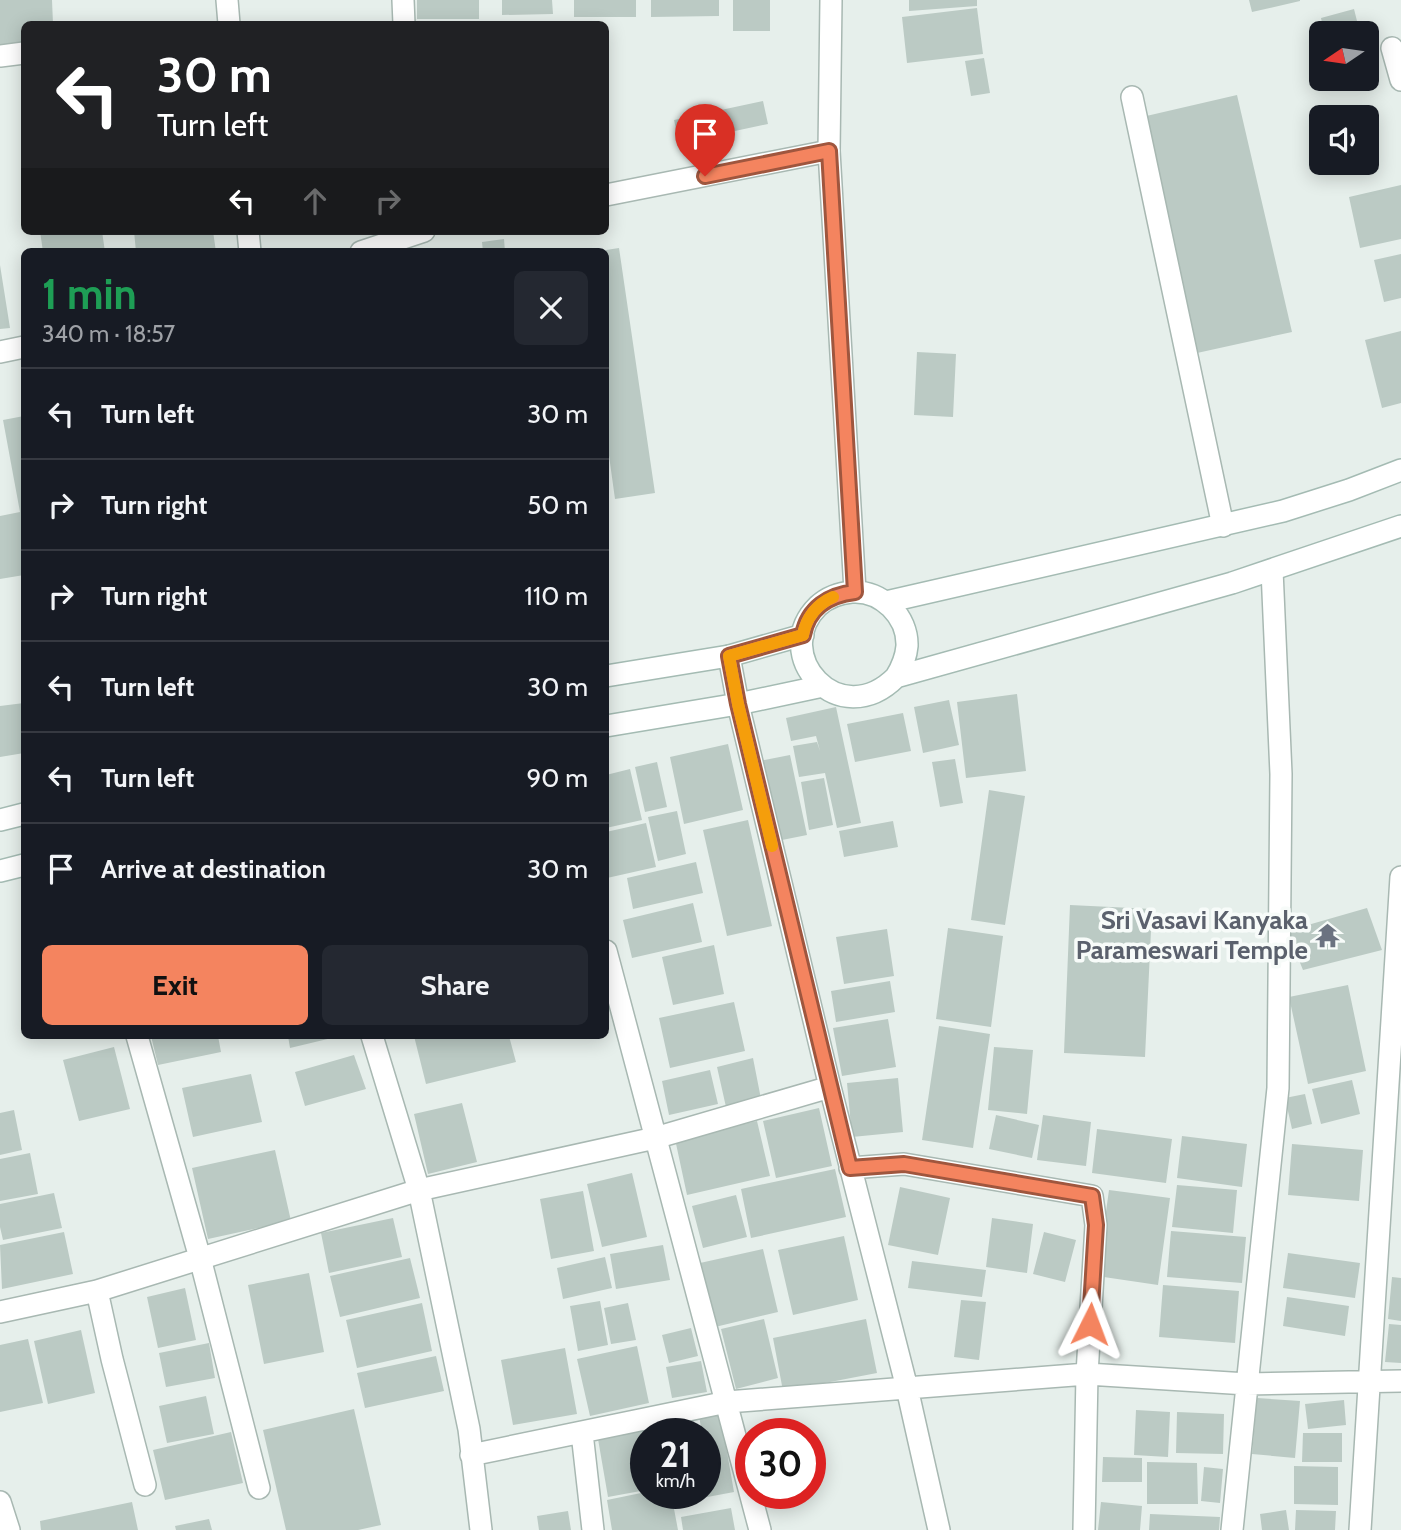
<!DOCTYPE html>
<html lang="en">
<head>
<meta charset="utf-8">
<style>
  body { margin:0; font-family:Cabin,sans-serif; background:#242831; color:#f1f3f6; height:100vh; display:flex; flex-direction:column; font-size:26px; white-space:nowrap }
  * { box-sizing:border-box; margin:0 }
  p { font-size:23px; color:#9ea1a6 }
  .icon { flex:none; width:38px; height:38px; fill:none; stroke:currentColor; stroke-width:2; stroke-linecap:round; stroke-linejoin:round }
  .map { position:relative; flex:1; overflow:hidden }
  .drawer { position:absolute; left:21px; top:248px; width:588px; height:791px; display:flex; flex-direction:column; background:#171b24; border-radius:10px; box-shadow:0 4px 18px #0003 }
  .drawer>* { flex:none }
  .hud { position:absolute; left:21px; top:21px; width:588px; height:214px; border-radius:10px; box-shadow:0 4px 18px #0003; background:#202124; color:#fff; overflow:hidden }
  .needle { width:46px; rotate:257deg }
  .tools { position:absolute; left:1309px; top:21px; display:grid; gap:14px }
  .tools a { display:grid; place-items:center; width:70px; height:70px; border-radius:10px; background:#171b24; box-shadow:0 4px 18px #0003; font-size:35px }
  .speed { position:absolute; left:630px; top:1418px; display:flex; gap:14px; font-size:35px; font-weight:700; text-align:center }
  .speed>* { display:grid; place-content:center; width:91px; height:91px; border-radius:50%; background:#171b24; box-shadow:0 4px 18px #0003; line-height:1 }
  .speed small { font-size:18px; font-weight:400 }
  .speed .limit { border:10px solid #d22; background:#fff; color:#111 }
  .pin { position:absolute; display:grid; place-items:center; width:60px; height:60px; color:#fff; margin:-72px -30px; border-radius:50% 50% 50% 0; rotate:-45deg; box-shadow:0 0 7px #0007 }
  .pin .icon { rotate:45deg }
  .me { position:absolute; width:77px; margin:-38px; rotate:3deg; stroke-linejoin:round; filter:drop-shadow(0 0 5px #0008) }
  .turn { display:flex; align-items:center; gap:24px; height:147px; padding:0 21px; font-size:32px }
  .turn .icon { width:91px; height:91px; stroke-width:2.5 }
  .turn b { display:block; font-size:49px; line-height:60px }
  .lanes { display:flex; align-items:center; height:66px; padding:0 21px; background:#0003; justify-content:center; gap:35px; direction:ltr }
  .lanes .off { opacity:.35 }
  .round { display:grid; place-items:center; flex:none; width:74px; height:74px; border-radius:10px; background:#242831 }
  .head { display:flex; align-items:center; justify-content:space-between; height:119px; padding:0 21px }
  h1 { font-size:42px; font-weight:700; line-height:52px; color:#1e9e55 }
  .cta { display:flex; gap:14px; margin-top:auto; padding:14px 21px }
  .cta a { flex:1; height:80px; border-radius:10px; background:#f4845f; color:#111; font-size:28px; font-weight:700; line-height:80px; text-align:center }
  .cta a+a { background:#242831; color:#f1f3f6 }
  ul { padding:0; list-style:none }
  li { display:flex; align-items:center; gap:21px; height:91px; padding:0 21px; border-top:2px solid #363941 }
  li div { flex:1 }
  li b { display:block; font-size:26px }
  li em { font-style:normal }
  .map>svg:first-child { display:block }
  .building { fill:#bbcac4 }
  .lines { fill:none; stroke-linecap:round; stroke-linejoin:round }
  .minor-casing { stroke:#a8b8b2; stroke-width:24 }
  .tertiary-casing { stroke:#a8b8b2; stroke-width:24 }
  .secondary-casing { stroke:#a4bbb3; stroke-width:24 }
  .minor { stroke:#fff; stroke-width:21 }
  .tertiary { stroke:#fff; stroke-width:21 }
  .secondary { stroke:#fff; stroke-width:21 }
  .route-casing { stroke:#9f563e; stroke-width:18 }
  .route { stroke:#f4845f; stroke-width:12 }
  .slow { stroke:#f59e0b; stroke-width:12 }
  .labels { text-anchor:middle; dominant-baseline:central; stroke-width:7; stroke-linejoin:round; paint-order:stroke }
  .worship-label { font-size:26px; font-weight:bold; fill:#5b616d; stroke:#f7fbf9; text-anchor:end }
</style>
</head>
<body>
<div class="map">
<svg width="1401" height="1530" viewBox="0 0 1401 1530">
  <rect width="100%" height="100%" fill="#e6efeb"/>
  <path class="building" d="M 0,0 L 52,0 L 53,24 L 24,24 L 24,45 L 0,46 Z
    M 417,0 L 479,0 L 479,19 L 417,19 Z
    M 502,0 L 552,0 L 553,14 L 502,15 Z
    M 574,0 L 636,0 L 636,17 L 574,17 Z
    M 651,0 L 719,0 L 719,16 L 651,17 Z
    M 733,0 L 770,0 L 770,31 L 733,31 Z
    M 909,0 L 977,0 L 977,6 L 909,11 Z
    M 1249,0 L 1300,0 L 1300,1 L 1252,12 Z
    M 977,8 L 983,54 L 907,63 L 902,17 Z
    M 1354,9 L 1360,33 L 1324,33 L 1321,18 Z
    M 984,58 L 990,93 L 971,96 L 965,61 Z
    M 1237,95 L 1292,332 L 1197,353 L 1142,117 Z
    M 763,101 L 768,124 L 679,143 L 674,120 Z
    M 1401,185 L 1401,239 L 1360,248 L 1349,197 Z
    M 40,231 L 102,231 L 105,252 L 43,252 Z
    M 134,231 L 213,231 L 216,252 L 136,252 Z
    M 504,239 L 505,252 L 483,252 L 482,242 Z
    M 619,248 L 655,493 L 615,499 L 606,434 L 606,250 Z
    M 1401,254 L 1401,298 L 1384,302 L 1374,260 Z
    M 0,265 L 10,328 L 0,329 Z
    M 1401,331 L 1401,403 L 1382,408 L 1365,340 Z
    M 917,352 L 956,354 L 953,417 L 914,415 Z
    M 24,416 L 24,575 L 0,579 L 0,516 L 20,512 L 3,420 Z
    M 1017,694 L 1026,771 L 966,778 L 957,702 Z
    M 949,700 L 959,745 L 923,753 L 914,707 Z
    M 24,703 L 24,753 L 0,757 L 0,706 Z
    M 836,707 L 861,823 L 837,828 L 825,773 L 799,777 L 793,746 L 817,742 L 820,751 L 816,736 L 791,741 L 786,718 Z
    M 903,713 L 911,751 L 855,762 L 847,724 Z
    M 728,744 L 743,810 L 684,824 L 670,757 Z
    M 790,755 L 807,835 L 777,841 L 759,761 Z
    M 955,759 L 963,803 L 940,807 L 932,762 Z
    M 657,762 L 667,807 L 645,812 L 635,767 Z
    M 630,769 L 642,820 L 606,828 L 606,775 Z
    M 824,778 L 833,825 L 809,830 L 801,782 Z
    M 989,790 L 1025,796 L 1005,925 L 971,920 Z
    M 677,811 L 686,854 L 658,861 L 648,817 Z
    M 748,820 L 772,926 L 727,936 L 703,830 Z
    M 893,821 L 898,847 L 844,857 L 839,831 Z
    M 646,823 L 656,867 L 607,878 L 606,832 Z
    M 696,862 L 703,893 L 633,909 L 627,878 Z
    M 693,903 L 702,942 L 632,958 L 623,920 Z
    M 1070,905 L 1152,909 L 1145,1057 L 1064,1053 Z
    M 1367,908 L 1382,950 L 1303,970 L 1287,931 Z
    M 948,928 L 1003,936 L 991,1027 L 936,1019 Z
    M 887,929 L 894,976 L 844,984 L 836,937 Z
    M 714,945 L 724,994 L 673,1005 L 662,957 Z
    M 890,981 L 895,1012 L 836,1022 L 831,991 Z
    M 1348,985 L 1366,1071 L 1308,1084 L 1289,997 Z
    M 734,1002 L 745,1051 L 670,1068 L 659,1018 Z
    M 888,1019 L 896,1067 L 842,1076 L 833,1028 Z
    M 939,1026 L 990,1034 L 973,1148 L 922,1140 Z
    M 151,1036 L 218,1036 L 221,1052 L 158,1065 Z
    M 288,1036 L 336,1036 L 336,1037 L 290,1048 Z
    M 414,1036 L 509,1036 L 516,1062 L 426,1084 Z
    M 114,1047 L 130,1109 L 79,1121 L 63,1060 Z
    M 994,1047 L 1033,1050 L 1027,1114 L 988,1110 Z
    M 354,1055 L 366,1089 L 305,1106 L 295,1072 Z
    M 753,1058 L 761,1099 L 726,1107 L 717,1067 Z
    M 710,1070 L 718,1104 L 669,1115 L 662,1081 Z
    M 251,1074 L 262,1122 L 193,1137 L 182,1088 Z
    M 898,1078 L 903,1132 L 852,1137 L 847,1083 Z
    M 1352,1080 L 1360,1114 L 1321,1124 L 1312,1089 Z
    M 1305,1094 L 1312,1124 L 1292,1129 L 1285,1098 Z
    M 462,1103 L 477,1162 L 428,1174 L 414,1114 Z
    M 819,1108 L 832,1166 L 776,1178 L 763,1121 Z
    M 14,1110 L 22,1150 L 0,1155 L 0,1113 Z
    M 996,1115 L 1039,1125 L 1032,1158 L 989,1149 Z
    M 1043,1115 L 1091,1122 L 1086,1166 L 1037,1160 Z
    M 757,1121 L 770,1176 L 687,1195 L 675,1139 Z
    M 1097,1129 L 1172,1139 L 1166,1183 L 1092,1173 Z
    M 1182,1136 L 1247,1144 L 1242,1187 L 1177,1178 Z
    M 1292,1144 L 1363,1150 L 1359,1201 L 1288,1195 Z
    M 275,1150 L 291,1221 L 208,1239 L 192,1168 Z
    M 30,1153 L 38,1194 L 0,1201 L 0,1159 Z
    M 835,1169 L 846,1217 L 751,1238 L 741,1189 Z
    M 632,1173 L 647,1237 L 602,1247 L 587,1184 Z
    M 1177,1185 L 1237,1190 L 1233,1233 L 1172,1227 Z
    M 900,1187 L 950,1198 L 938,1255 L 888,1245 Z
    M 1109,1190 L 1170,1198 L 1158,1285 L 1097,1276 Z
    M 583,1191 L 594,1251 L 551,1259 L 540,1199 Z
    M 54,1193 L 62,1228 L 3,1240 L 0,1227 L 0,1204 Z
    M 736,1195 L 747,1237 L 703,1248 L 692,1206 Z
    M 393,1218 L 402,1257 L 329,1273 L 321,1233 Z
    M 992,1218 L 1033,1224 L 1027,1273 L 986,1267 Z
    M 1171,1231 L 1246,1237 L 1242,1283 L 1167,1277 Z
    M 64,1232 L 73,1274 L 2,1289 L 0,1245 Z
    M 1044,1232 L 1076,1240 L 1065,1282 L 1033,1274 Z
    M 844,1236 L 858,1300 L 793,1315 L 778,1250 Z
    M 663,1245 L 670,1280 L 616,1289 L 610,1254 Z
    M 763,1249 L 778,1312 L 715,1327 L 700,1263 Z
    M 1288,1253 L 1360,1263 L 1355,1298 L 1283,1288 Z
    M 605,1257 L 612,1288 L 563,1299 L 557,1268 Z
    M 410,1258 L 420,1298 L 340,1317 L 330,1276 Z
    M 912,1261 L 986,1270 L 982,1297 L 908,1288 Z
    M 309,1273 L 324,1352 L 264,1364 L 248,1285 Z
    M 1392,1277 L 1401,1278 L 1401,1321 L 1388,1319 Z
    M 1163,1285 L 1239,1291 L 1235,1343 L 1159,1337 Z
    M 185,1288 L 196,1340 L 158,1348 L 147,1297 Z
    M 1287,1297 L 1349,1306 L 1345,1336 L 1283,1326 Z
    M 961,1300 L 986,1302 L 979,1360 L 954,1357 Z
    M 600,1301 L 608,1345 L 578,1351 L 570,1306 Z
    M 422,1303 L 432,1351 L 357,1368 L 346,1320 Z
    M 628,1303 L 636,1340 L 611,1344 L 604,1308 Z
    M 764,1319 L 778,1378 L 736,1389 L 721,1329 Z
    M 866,1319 L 877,1373 L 783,1391 L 773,1338 Z
    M 1389,1324 L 1401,1325 L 1401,1363 L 1385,1362 Z
    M 691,1328 L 698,1356 L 669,1363 L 662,1335 Z
    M 81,1330 L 95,1393 L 48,1404 L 34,1341 Z
    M 28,1339 L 43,1403 L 0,1412 L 0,1345 Z
    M 209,1343 L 215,1378 L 166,1387 L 159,1353 Z
    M 637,1346 L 649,1403 L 590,1416 L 577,1359 Z
    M 565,1348 L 577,1414 L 513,1425 L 501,1360 Z
    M 436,1356 L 444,1391 L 365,1408 L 357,1373 Z
    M 701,1361 L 707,1392 L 672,1398 L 666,1367 Z
    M 206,1396 L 214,1434 L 167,1443 L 159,1406 Z
    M 1257,1398 L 1300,1401 L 1295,1458 L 1252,1454 Z
    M 1344,1400 L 1346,1425 L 1308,1429 L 1305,1404 Z
    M 354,1409 L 381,1525 L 358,1530 L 286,1530 L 263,1430 Z
    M 1136,1410 L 1170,1412 L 1168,1457 L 1134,1455 Z
    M 720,1412 L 734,1492 L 686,1501 L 684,1493 L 705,1493 L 705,1433 L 702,1433 L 699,1416 Z
    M 1177,1412 L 1224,1414 L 1223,1454 L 1176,1453 Z
    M 665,1426 L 666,1433 L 646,1433 L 646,1490 L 608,1497 L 598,1439 Z
    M 231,1432 L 243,1483 L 165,1500 L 153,1450 Z
    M 1303,1433 L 1342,1433 L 1342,1462 L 1302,1462 Z
    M 1103,1457 L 1142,1458 L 1142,1482 L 1102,1482 Z
    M 1147,1462 L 1197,1463 L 1198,1504 L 1147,1504 Z
    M 1294,1466 L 1338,1467 L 1338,1505 L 1294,1504 Z
    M 1204,1467 L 1223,1469 L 1220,1503 L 1201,1501 Z
    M 646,1492 L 671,1493 L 678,1530 L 612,1530 L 607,1500 Z
    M 132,1502 L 138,1530 L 41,1530 L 40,1521 Z
    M 1101,1502 L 1142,1506 L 1140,1530 L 1098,1530 Z
    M 731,1508 L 735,1530 L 683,1530 L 681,1517 Z
    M 1286,1510 L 1289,1530 L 1262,1530 L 1260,1514 Z
    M 1296,1510 L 1336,1511 L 1335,1530 L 1295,1530 Z
    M 568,1511 L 571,1530 L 539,1530 L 537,1516 Z
    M 1150,1514 L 1220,1517 L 1219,1530 L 1149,1530 Z
    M 209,1519 L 212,1530 L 176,1530 L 175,1526 Z"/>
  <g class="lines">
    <defs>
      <path id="minor" d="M 227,0 L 229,24
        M 403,0 L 404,24
        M 1392,48 L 1401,80
        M 0,56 L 24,53
        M 1132,97 L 1223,526
        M 606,195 L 829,151
        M 248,231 L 250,252
        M 361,252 L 424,231
        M 0,352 L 24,347
        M 729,656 L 738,704 L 830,1087 L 907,1388 L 939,1530
        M 606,951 L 760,1530
        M 137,1036 L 200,1258 L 259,1488
        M 372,1036 L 419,1190 L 469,1429 L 481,1530
        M 850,1168 L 904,1164 L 1092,1196 L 1096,1225 L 1087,1374 L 1084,1530
        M 97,1291 L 112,1359 L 145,1485
        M 0,1312 L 97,1291 L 419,1190 L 655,1138 L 830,1087
        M 582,1433 L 593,1530
        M 471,1455 L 727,1402 L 1087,1374 L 1247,1384 L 1401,1381
        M 0,1502 L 9,1530
        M 1232,1530 L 1278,1088 L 1281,774 L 1272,570
        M 1360,1530 L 1401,877"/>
      <path id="tertiary" d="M 831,0 L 829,151 L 855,591"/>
      <path id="secondary" d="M 886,602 L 1283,511 L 1349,490 L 1401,470
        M 606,676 L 729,656 L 803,635
        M 896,677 C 902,667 906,658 907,646 C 908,617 882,590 852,592 C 839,593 828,597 818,606 C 769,654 839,734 896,677 L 1232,583 L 1401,526
        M 606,726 L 738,704 L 823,686
        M 0,820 L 24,814
        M 0,871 L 24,865"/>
    </defs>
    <use href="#minor" class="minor-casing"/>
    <use href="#tertiary" class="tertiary-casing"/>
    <use href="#secondary" class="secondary-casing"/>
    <use href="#minor" class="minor"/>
    <use href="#tertiary" class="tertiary"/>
    <use href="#secondary" class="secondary"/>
  </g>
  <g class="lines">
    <defs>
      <path id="route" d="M 705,176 L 829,151 L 855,592 C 829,595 808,608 803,635 L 729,656 L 738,704 L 850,1168 L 904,1164 L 1092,1196 L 1096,1225 L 1090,1324"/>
    </defs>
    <use href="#route" class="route-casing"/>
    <use href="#route" class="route"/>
    <path class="slow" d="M 772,846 L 738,704 L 729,656 L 803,635 C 806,618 817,604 833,597"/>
  </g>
  <defs>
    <symbol id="temple-bare" viewBox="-9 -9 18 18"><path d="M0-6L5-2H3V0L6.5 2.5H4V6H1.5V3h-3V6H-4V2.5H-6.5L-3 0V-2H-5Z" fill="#6b7280" stroke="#f7fbf9" stroke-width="2.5" paint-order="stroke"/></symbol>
  </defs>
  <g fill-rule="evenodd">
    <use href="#temple-bare" x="1310" y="918" width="35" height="35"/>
  </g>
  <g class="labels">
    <g class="worship-label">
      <text x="1308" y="920">Sri Vasavi Kanyaka<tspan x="1308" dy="30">Parameswari Temple</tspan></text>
    </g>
  </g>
</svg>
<div class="tools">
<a><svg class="needle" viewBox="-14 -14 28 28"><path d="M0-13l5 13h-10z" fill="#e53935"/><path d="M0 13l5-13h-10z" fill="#9ea1a6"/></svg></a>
<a><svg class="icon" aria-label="sound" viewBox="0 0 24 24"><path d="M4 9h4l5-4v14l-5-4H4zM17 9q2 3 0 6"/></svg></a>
</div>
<div class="speed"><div>21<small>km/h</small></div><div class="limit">30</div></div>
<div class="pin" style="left:705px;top:176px;background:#d93025"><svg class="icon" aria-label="arrive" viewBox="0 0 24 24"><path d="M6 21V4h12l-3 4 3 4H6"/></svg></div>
<svg class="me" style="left:1090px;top:1324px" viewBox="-20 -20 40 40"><path d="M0-17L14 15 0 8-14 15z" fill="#f4845f" stroke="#fff" stroke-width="4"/></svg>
<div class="hud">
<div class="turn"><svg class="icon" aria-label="left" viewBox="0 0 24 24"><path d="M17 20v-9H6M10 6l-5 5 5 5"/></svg><div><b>30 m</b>Turn left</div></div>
<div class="lanes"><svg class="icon" aria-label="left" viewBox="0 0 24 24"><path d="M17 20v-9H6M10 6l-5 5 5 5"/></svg><svg class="icon off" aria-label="ahead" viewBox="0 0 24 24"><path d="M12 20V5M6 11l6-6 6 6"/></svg><svg class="icon off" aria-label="right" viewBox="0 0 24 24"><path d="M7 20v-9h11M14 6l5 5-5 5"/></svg></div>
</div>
<section class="drawer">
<div class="head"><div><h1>1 min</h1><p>340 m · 18:57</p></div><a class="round"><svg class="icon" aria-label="close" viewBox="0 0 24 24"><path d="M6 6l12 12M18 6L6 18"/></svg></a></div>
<ul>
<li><svg class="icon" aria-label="left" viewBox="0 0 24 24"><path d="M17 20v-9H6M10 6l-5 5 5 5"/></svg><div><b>Turn left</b></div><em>30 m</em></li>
<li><svg class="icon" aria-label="right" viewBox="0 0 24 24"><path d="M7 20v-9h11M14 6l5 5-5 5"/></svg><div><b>Turn right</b></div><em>50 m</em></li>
<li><svg class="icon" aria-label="right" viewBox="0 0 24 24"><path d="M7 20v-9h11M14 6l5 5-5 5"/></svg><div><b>Turn right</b></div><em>110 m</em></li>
<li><svg class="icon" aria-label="left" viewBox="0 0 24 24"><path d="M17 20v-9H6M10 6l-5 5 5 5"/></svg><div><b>Turn left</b></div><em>30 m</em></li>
<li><svg class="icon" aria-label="left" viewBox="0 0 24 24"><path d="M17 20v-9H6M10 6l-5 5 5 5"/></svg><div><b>Turn left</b></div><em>90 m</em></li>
<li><svg class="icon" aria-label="arrive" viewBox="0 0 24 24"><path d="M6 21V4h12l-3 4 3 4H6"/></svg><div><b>Arrive at destination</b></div><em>30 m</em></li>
</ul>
<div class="cta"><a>Exit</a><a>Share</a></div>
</section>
</div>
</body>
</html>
